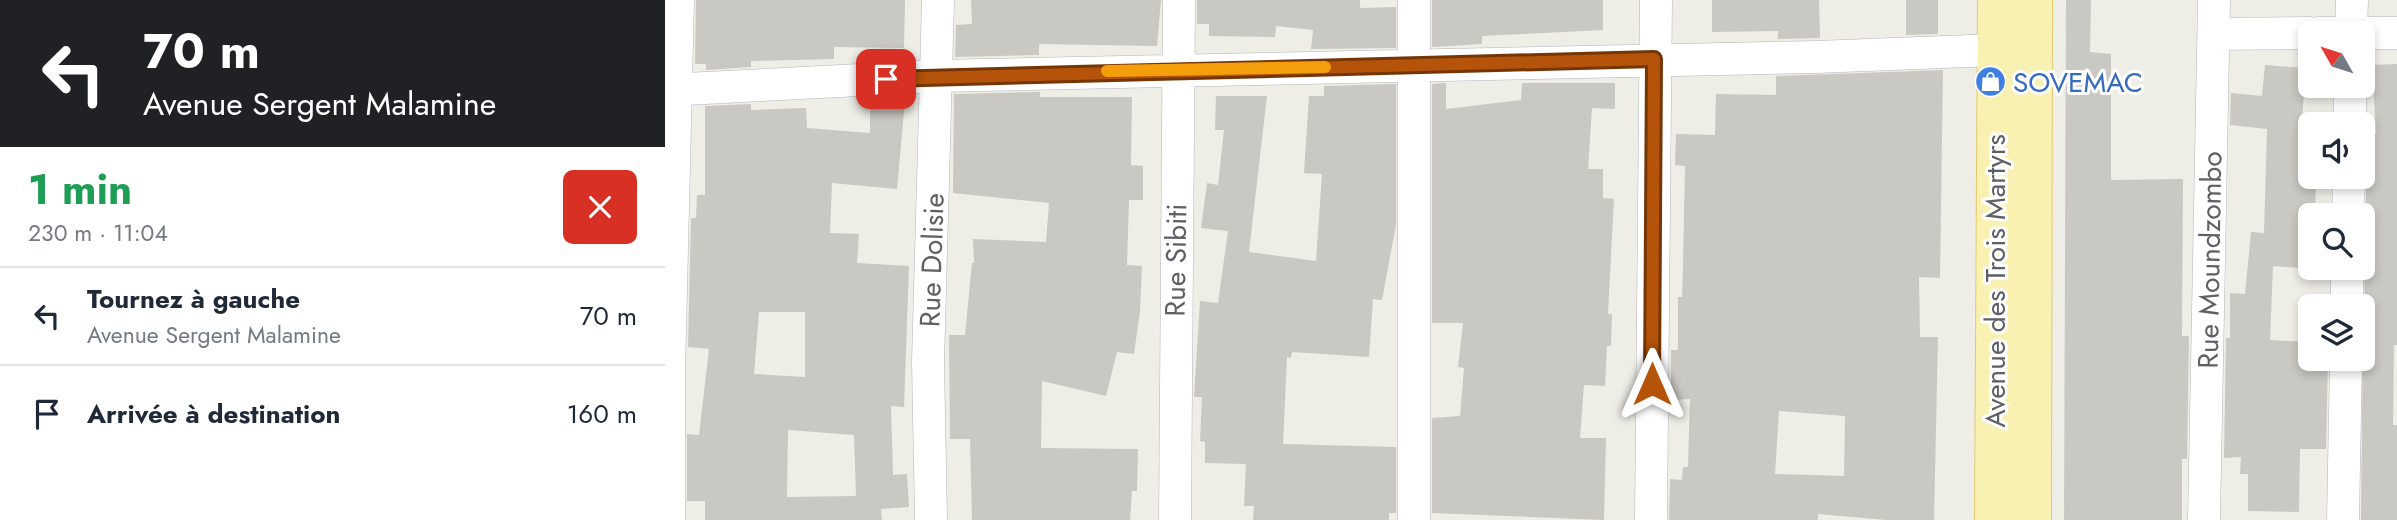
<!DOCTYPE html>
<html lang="fr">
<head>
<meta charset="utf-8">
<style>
  body { margin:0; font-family:Jost,sans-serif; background:#f2f2f3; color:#1f2937; height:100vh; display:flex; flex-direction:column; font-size:26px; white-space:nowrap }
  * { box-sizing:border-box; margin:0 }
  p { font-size:23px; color:#747a83 }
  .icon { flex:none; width:38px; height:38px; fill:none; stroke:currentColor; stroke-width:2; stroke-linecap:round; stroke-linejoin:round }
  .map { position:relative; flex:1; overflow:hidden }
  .details { display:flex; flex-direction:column; background:#fff; width:665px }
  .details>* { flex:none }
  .guide { background:#202124; color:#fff; overflow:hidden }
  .needle { width:46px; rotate:309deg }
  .fabs { position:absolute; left:1633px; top:21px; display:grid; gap:14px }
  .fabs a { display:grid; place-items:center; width:77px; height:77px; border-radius:10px; background:#fff; box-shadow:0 4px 10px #0003; font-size:35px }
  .pin { position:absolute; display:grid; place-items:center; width:60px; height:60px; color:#fff; margin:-30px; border-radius:14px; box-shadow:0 4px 10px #0006 }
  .me { position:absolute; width:77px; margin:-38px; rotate:0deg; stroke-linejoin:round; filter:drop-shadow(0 0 5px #0008) }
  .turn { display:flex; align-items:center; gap:24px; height:147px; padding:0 28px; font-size:32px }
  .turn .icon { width:91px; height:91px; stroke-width:2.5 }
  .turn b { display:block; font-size:49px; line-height:60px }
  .round { display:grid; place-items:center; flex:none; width:74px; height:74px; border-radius:10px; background:#f2f2f3 }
  .headline { display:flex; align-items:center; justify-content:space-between; height:119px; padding:0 28px }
  h1 { font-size:42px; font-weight:700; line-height:52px; color:#1e9e55 }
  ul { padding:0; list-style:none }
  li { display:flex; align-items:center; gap:21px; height:98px; padding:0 28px; border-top:2px solid #e0e1e3 }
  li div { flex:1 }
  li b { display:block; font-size:26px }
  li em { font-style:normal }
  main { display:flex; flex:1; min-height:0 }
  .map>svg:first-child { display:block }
  .building { fill:#cac8c2; fill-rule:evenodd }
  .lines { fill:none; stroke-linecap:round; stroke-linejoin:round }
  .minor-casing { stroke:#b3b5b9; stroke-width:33 }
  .major-casing { stroke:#e4ca69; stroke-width:40 }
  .minor { stroke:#fff; stroke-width:32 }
  .major { stroke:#f8f1b2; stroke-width:38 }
  .route-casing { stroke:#753606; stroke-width:18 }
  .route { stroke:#b45309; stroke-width:12 }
  .slow { stroke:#f59e0b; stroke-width:12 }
  .labels { text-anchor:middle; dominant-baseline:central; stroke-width:6; stroke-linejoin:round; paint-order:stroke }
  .shop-label { font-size:28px; fill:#366cbe; stroke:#fff; text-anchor:start }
  .street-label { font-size:28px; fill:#5d6065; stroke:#fff }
</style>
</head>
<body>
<main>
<section class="details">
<div class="guide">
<div class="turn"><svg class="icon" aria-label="left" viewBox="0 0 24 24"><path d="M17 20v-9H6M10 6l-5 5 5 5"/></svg><div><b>70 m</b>Avenue Sergent Malamine</div></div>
</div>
<div class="headline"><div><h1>1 min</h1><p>230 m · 11:04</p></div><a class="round" style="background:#d93025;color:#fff"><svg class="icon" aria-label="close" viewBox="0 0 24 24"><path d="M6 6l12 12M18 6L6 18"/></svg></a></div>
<ul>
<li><svg class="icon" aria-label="left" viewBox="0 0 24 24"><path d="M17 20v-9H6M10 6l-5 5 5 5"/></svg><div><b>Tournez à gauche</b><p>Avenue Sergent Malamine</p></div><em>70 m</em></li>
<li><svg class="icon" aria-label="arrive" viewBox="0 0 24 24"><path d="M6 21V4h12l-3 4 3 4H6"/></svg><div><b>Arrivée à destination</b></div><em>160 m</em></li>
</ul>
</section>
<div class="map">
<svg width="1732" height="520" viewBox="0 0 1732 520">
  <rect width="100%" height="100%" fill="#eeede6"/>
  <path class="building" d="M 31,0 L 240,0 L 239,48 L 169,47 L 169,59 L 86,61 L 86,67 L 41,70 L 41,64 L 30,64 Z
    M 306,0 L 496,0 L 492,46 L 374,44 L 374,55 L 290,57 L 291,25 L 307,24 Z
    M 532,0 L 695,0 L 695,8 L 731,7 L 731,48 L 646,49 L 648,30 L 611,26 L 610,37 L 544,36 L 544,24 L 532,24 Z
    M 767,0 L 938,0 L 938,30 L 817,36 L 817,44 L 767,47 Z
    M 1047,0 L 1154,0 L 1155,38 L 1113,39 L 1113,31 L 1047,32 Z
    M 1241,0 L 1273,0 L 1273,34 L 1241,35 Z
    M 1401,0 L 1426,0 L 1425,52 L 1446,54 L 1446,180 L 1518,179 L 1517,336 L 1524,336 L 1522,459 L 1517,459 L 1517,520 L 1399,520 Z
    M 1732,64 L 1732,345 L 1729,345 L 1728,425 L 1732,425 L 1732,520 L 1696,520 L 1698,317 L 1700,306 L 1698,226 L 1701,215 L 1701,173 L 1705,173 L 1699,136 L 1711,134 L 1707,65 Z
    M 1600,65 L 1641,68 L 1635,146 L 1645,146 L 1645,177 L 1651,177 L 1650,215 L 1645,215 L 1645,269 L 1608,266 L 1605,340 L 1645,342 L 1645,359 L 1663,359 L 1661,449 L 1635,449 L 1634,512 L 1583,511 L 1583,474 L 1575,474 L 1576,457 L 1559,458 L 1561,338 L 1565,338 L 1565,293 L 1580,294 L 1586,232 L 1599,233 L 1602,129 L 1565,125 L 1566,93 L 1597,96 Z
    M 1278,70 L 1275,278 L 1254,277 L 1255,337 L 1273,337 L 1269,520 L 1221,520 L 1153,514 L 1153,520 L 1004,520 L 1005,479 L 1017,480 L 1018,467 L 1023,467 L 1025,399 L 1006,400 L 1006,350 L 1013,350 L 1013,297 L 1017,297 L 1018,266 L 1020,166 L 1010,165 L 1011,134 L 1050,135 L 1051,94 L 1111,95 L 1111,76 ZM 1114,411 L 1180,416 L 1179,476 L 1110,474 Z
    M 781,83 L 781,109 L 856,100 L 857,83 L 950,83 L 950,109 L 927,108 L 923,169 L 938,169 L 938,198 L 949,199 L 943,314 L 947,314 L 946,346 L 942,346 L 940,386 L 919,385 L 915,438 L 941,438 L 939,520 L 767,513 L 767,418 L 795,416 L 799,368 L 793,367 L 798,323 L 767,323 L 767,84 Z
    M 731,84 L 731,225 L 717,300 L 708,299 L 704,357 L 627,352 L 626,358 L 622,357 L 618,444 L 731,447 L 731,513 L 724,513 L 724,520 L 588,520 L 589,506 L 579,506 L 581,464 L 540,463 L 540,442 L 535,441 L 537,397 L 529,397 L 535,301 L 553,303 L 563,231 L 536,228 L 542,183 L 553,185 L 559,130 L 550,130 L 551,96 L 602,96 L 584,252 L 651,261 L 657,174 L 639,173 L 644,96 L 659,96 L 659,86 Z
    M 375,92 L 375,97 L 467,97 L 466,165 L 478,166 L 478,200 L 464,200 L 462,265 L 477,266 L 475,311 L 469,354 L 452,352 L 441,396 L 377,381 L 376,448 L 473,449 L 472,491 L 467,491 L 465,520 L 307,520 L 305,439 L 285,439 L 284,335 L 300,335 L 307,263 L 309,263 L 308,239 L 381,242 L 384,203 L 288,193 L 289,94 Z
    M 205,101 L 240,101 L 232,189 L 167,183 L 165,233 L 194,234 L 192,263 L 244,266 L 239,407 L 226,406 L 228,475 L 242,474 L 244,507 L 216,509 L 217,520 L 40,520 L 40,501 L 22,501 L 22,434 L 34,435 L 44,349 L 23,347 L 26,218 L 31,218 L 32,195 L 40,195 L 40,106 L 86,104 L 86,110 L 141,108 L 142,128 L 205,133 ZM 94,312 L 140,312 L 140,377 L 89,374 ZM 123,430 L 189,435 L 191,496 L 122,497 Z"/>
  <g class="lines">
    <defs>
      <path id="minor" d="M 749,0 L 749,520
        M 1654,33 L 1732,33
        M 1686,33 L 1687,0
        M 1550,34 L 1645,33
        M 0,90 L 273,76 L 1151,57 L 1356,49
        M 1685,124 L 1685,86
        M 1683,215 L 1684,177
        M 1682,306 L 1682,268
        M 4,520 L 4,373 L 13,0
        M 266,520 L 263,362 L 273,0
        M 510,520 L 514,0
        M 986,520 L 991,0
        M 1539,520 L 1549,0
        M 1678,520 L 1681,359"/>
      <path id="major" d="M 1329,520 L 1332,0
        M 1367,520 L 1368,0"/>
    </defs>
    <use href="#minor" class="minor-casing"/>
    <use href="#major" class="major-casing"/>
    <use href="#minor" class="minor"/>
    <use href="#major" class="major"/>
  </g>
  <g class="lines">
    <defs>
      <path id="route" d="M 221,79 L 989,59 L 987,384"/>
    </defs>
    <use href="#route" class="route-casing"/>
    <use href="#route" class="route"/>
    <path class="slow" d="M 442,71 L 660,67"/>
  </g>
  <defs>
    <symbol id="shop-disc" viewBox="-11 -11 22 22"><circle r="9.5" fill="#3f7fe0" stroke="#fff"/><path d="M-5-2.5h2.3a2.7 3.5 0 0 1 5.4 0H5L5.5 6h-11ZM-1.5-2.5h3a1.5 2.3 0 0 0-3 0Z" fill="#fff"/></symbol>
  </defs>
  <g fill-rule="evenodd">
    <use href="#shop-disc" x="1308" y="64" width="35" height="35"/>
  </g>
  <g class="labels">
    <g class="shop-label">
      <text x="1348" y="82">SOVEMAC</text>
    </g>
    <g class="street-label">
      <text transform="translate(267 260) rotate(-88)">Rue Dolisie</text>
      <text transform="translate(511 260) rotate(-89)">Rue Sibiti</text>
      <text transform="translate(1545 260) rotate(-89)">Rue Moundzombo</text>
      <text transform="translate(1330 281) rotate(-90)">Avenue des Trois Martyrs</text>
    </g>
  </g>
</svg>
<div class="fabs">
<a><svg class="needle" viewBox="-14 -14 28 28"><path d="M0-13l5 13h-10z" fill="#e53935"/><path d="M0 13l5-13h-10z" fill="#747a83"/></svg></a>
<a><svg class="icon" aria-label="sound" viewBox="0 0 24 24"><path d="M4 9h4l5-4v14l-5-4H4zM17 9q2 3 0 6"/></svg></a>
<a><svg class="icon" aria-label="search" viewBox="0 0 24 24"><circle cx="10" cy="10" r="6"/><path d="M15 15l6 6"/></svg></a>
<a><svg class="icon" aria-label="layers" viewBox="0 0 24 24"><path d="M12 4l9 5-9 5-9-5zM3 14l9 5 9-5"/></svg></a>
</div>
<div class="pin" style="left:221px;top:79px;background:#d93025"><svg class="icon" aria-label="arrive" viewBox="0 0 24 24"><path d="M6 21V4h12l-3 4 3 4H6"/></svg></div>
<svg class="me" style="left:987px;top:384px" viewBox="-20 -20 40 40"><path d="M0-17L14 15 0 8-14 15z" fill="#b45309" stroke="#fff" stroke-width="4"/></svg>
</div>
</main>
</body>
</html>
